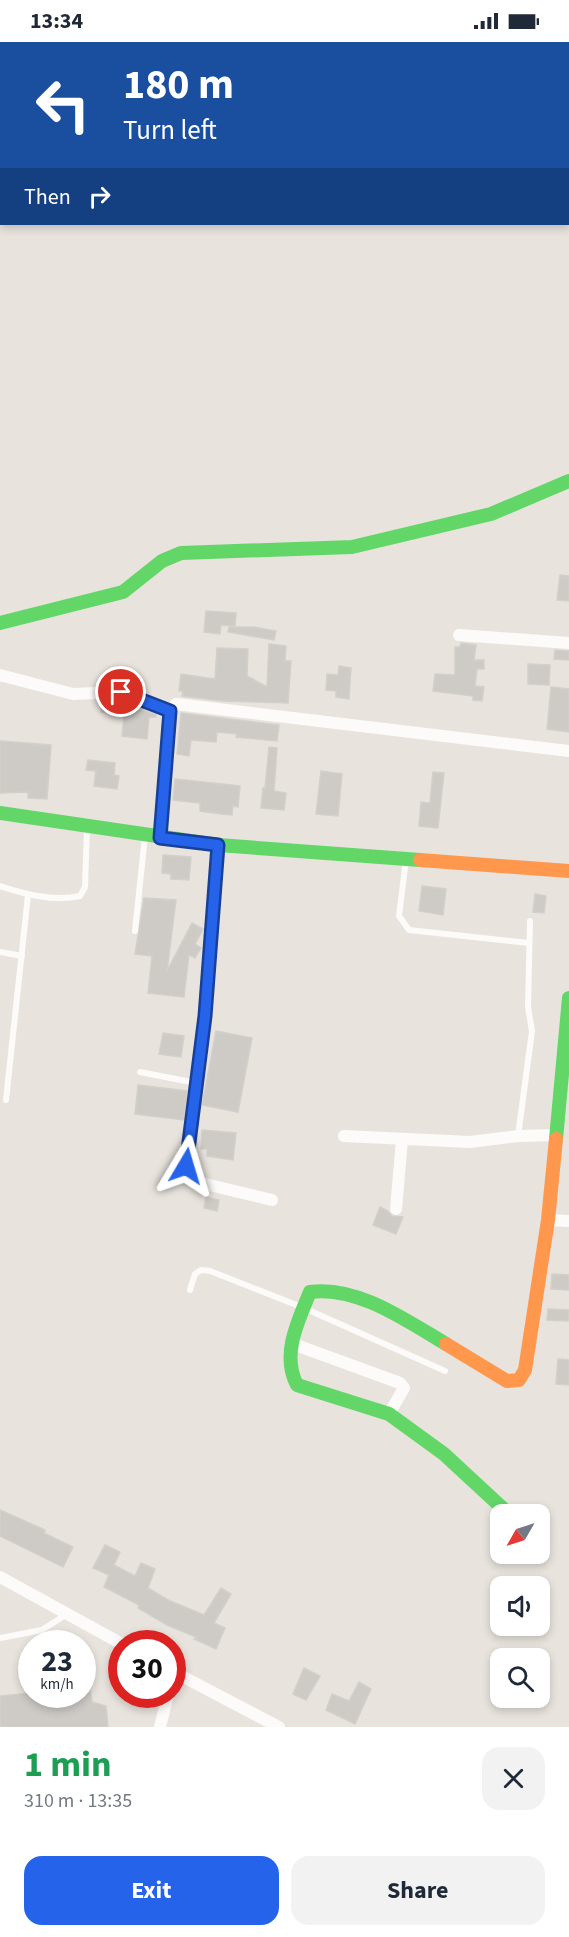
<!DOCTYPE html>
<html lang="en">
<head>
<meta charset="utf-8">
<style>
  body { margin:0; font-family:"Source Sans 3",sans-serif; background:#f2f2f3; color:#1f2937; height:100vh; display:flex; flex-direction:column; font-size:22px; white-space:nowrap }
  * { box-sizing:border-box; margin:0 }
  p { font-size:20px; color:#747a83 }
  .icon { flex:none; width:33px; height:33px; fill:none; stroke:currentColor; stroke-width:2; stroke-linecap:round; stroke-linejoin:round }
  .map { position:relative; height:1685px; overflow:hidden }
  .drawer { display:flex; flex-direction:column; background:#fff; flex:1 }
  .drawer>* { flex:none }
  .banner { position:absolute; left:0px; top:0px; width:570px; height:183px; box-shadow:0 3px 9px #0003; background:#1a4fa0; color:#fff; overflow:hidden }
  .needle { width:39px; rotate:231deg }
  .fabs { position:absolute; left:490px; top:1462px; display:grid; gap:12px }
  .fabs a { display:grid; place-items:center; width:60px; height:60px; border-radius:12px; background:#fff; box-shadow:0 3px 9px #0003; font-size:30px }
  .speed { position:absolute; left:18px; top:1588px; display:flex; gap:12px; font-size:30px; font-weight:700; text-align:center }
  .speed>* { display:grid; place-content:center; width:78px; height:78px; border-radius:50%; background:#fff; box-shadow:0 3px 9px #0003; line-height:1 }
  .speed small { font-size:15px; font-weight:400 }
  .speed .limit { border:9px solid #d22; background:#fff; color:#111 }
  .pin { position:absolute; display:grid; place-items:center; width:51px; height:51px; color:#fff; margin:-26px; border:3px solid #fff; border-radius:50%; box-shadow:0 2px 6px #0007 }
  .me { position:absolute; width:66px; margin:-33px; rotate:7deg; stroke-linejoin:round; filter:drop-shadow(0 0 4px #0008) }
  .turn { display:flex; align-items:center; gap:21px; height:126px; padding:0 24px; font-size:27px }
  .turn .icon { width:78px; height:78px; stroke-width:2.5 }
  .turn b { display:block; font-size:42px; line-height:51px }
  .then { display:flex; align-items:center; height:57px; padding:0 24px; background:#0003; gap:12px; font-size:22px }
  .round { display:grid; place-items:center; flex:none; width:63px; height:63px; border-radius:18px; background:#f2f2f3 }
  .summary { display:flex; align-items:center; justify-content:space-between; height:102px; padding:0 24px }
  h1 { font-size:36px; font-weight:700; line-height:45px; color:#1e9e55 }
  .primary-button { display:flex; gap:12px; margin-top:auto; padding:12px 24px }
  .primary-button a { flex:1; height:69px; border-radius:18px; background:#2563eb; color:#fff; font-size:24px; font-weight:700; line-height:69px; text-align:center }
  .primary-button a+a { background:#f2f2f3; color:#1f2937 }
  .status { display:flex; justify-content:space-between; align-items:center; height:42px; padding:0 30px; background:#fff; direction:ltr }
  .status svg { height:16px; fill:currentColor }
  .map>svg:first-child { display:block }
  .building { fill:#cecbc7; stroke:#d3cfca; stroke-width:1.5 }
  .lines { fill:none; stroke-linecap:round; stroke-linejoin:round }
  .lane { stroke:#fcfbfa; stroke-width:6 }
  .street { stroke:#fcfbfa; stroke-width:12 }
  .fast { stroke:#63d668; stroke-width:14 }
  .slow { stroke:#ff974d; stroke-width:14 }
  .route-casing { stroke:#184099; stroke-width:15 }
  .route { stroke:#2563eb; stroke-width:10 }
</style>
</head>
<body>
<div class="status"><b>13:34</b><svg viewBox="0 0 49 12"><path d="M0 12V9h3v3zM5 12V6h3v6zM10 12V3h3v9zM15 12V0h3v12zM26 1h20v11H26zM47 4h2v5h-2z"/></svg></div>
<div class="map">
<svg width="569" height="1685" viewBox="0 0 569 1685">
  <rect width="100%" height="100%" fill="#e8e3dd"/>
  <path class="building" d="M 560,533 L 569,534 L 569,559 L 557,558 Z
    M 206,569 L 236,571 L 235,584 L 221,583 L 220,592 L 204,590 Z
    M 229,585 L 254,585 L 276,589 L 274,598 L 228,590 Z
    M 461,601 L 476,603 L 474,618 L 484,618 L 484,627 L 477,627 L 475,644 L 484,645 L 482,659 L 473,658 L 473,654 L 433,649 L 435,632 L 455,633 L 455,605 L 460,605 Z
    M 269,602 L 286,604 L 285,619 L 291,619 L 288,661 L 223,659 L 182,654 L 183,649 L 179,649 L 181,632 L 215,637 L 217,606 L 248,607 L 247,634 L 267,645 Z
    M 555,608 L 569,609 L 569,618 L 554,617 Z
    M 528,622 L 550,623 L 549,643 L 528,642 Z
    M 339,624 L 351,626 L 349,657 L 336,655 L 336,649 L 326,648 L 327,632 L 338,633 Z
    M 551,645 L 569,647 L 569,690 L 547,687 Z
    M 102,661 L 131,663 L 156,673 L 156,675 L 149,675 L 147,697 L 122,694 L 124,673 L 101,670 Z
    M 181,671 L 279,683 L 277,699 L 236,695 L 237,692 L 217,690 L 216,700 L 191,698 L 189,714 L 177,712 Z
    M 0,699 L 51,703 L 47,757 L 28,756 L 28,750 L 0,751 Z
    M 269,705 L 277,706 L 274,749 L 286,751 L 284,768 L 261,766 L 263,746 L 265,746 Z
    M 88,718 L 115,721 L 114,733 L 119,734 L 117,747 L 94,744 L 96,729 L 86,728 Z
    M 321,729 L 342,732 L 338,774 L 316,772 Z
    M 433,730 L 444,731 L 438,786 L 419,784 L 421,760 L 430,761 Z
    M 175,737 L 240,744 L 238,765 L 233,764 L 232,773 L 221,772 L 200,769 L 200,761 L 173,758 Z
    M 163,813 L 191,815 L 189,838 L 171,837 L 171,832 L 162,831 Z
    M 422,844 L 446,847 L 443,873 L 419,869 Z
    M 535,852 L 546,854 L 544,871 L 533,870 Z
    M 144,856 L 176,858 L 167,929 L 192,881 L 203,887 L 195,902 L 201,906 L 195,916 L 189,913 L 184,955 L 148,951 L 152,914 L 135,912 Z
    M 216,989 L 252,996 L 238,1070 L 202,1063 Z
    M 163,991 L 184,994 L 181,1015 L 159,1012 Z
    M 138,1043 L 187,1049 L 184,1078 L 135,1072 Z
    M 202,1088 L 236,1091 L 233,1118 L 207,1114 L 207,1107 L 201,1107 Z
    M 206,1155 L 219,1158 L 217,1169 L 204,1166 Z
    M 380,1165 L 388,1169 L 392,1174 L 403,1175 L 396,1192 L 373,1183 Z
    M 552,1232 L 569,1233 L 569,1248 L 551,1247 Z
    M 548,1267 L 569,1268 L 568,1279 L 547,1278 Z
    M 558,1317 L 569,1318 L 569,1343 L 556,1342 Z
    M 0,1468 L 45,1488 L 44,1491 L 73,1505 L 63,1525 L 0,1494 Z
    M 105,1503 L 120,1510 L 114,1523 L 135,1534 L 141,1521 L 155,1527 L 148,1546 L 168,1558 L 204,1573 L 221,1546 L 231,1552 L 214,1581 L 225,1586 L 216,1607 L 194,1597 L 196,1595 L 167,1583 L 138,1566 L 139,1563 L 104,1545 L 109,1533 L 93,1526 Z
    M 304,1626 L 320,1634 L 306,1658 L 293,1652 Z
    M 82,1633 L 88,1633 L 92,1660 L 106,1664 L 108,1685 L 0,1685 L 0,1654 L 32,1651 L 32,1653 L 82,1653 Z
    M 359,1640 L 371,1647 L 355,1682 L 326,1668 L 332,1652 L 349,1659 Z"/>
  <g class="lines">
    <path class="lane" d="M 406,817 L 399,874 L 409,888 L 529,901
      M 0,844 C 25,852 53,860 80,854 L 85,845 L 87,785
      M 135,889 L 145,794
      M 0,910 L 22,914
      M 140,1030 L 196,1041
      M 6,1058 L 28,853
      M 518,1094 L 532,989 L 528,965 L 530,879
      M 190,1248 L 195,1232 L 201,1228 L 210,1229 L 304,1266 L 445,1329
      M 0,1596 L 42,1588 L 67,1572"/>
    <path class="street" d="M 0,0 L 2,7
      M 216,2 L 216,0
      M 459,593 L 569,601
      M 0,633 L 73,652 L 121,650 L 170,669
      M 160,796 L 170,669 L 176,662 L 569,709
      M 218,803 L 205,974 L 186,1124 L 193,1139 L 272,1158
      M 344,1094 L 470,1100 L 518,1094 L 557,1093
      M 396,1167 L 402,1098
      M 548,1178 L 569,1179
      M 293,1302 L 400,1341 L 404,1346 L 389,1372
      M 0,1535 L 122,1602
      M 172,1629 L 279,1685
      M 160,1685 L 168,1653"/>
    <path class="fast" d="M 0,581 L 123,550 L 162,519 L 181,511 L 352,505 L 491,472 L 569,439
      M 0,771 L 218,803 L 420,818
      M 556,1097 L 569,956
      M 446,1302 C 407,1279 357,1243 310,1250 C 298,1279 281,1313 297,1343 L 389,1372 L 444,1412 L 510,1473"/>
    <path class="slow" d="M 420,818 L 569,829
      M 446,1302 L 507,1339 L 519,1338 L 525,1328 L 548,1178 L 556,1097"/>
  </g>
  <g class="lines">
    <defs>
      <path id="route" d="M 121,650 L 170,669 L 160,796 L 218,803 L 205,974 L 186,1124"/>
    </defs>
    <use href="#route" class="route-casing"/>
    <use href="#route" class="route"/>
  </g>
</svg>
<div class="fabs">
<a><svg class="needle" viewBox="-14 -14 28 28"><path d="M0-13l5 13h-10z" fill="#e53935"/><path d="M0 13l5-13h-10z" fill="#747a83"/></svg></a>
<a><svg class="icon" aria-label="sound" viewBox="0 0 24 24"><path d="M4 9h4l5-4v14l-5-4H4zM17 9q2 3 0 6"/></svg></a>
<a><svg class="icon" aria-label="search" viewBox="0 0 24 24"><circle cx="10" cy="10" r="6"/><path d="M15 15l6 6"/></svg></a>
</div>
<div class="speed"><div>23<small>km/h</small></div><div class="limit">30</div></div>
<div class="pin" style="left:121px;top:650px;background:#d93025"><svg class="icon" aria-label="arrive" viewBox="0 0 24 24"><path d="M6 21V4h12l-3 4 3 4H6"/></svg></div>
<svg class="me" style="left:186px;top:1124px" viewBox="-20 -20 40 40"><path d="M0-17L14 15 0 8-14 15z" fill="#2563eb" stroke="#fff" stroke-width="4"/></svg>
<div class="banner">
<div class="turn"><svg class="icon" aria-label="left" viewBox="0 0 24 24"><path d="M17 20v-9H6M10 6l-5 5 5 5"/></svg><div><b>180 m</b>Turn left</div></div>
<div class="then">Then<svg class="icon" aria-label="right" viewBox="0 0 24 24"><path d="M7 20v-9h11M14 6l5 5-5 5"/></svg></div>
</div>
</div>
<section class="drawer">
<div class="summary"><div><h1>1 min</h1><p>310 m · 13:35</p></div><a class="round"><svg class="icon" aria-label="close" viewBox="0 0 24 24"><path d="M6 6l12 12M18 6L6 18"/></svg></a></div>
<div class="primary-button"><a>Exit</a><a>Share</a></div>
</section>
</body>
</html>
